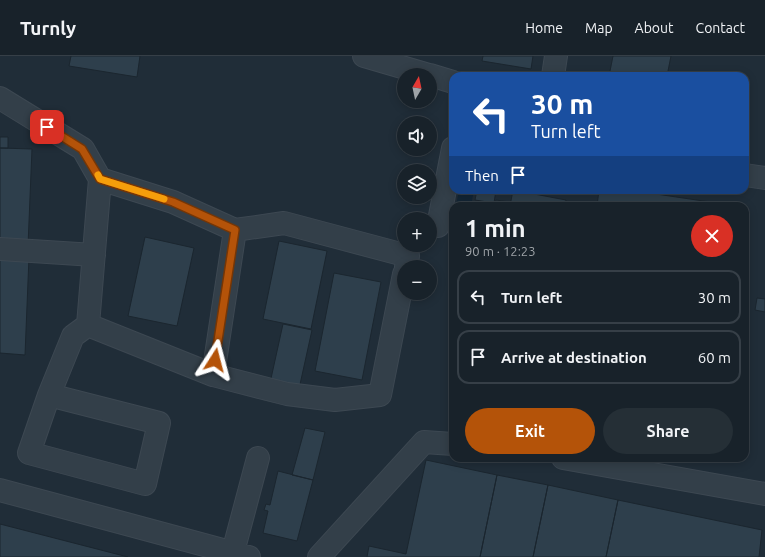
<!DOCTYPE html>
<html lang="en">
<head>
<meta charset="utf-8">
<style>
  body { margin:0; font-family:Ubuntu,sans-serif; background:#252f36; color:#f1f3f6; height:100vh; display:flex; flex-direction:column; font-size:15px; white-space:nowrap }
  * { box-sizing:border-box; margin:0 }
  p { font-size:13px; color:#9fa4a8 }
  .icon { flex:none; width:22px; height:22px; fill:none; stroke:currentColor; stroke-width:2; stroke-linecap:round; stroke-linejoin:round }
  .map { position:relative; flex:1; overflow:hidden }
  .panel { position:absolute; left:449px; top:146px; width:300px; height:260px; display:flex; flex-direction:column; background:#18222a; border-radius:12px; box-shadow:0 2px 10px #0003,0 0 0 1px #363f47 }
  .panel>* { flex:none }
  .banner { position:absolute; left:449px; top:16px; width:300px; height:122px; border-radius:12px; box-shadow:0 2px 10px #0003,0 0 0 1px #363f47; background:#1a4fa0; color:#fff; overflow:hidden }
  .needle { width:26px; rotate:9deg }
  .controls { position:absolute; left:397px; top:12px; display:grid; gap:8px }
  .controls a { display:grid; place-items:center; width:40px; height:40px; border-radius:50%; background:#18222a; box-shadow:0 2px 10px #0003,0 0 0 1px #363f47; font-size:20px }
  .pin { position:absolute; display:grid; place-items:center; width:34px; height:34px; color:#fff; margin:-17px; border-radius:8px; box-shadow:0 2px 6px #0006 }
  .me { position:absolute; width:44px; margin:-22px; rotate:9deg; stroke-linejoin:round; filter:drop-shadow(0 0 3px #0008) }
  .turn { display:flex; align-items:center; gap:14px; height:84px; padding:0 16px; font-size:18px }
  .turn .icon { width:52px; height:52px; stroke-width:2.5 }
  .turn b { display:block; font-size:28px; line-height:34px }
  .then { display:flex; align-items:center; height:38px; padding:0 16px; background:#0003; gap:8px; font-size:15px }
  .round { display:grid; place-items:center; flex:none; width:42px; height:42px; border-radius:21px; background:#252f36 }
  .overview { display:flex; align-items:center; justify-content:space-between; height:68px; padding:0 16px }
  h1 { font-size:24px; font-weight:700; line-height:30px }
  .action { display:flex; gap:8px; margin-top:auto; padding:8px 16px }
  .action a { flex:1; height:46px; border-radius:24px; background:#b45309; color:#fff; font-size:16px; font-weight:700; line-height:46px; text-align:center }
  .action a+a { background:#252f36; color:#f1f3f6 }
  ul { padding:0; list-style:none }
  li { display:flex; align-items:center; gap:12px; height:54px; margin:0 8px 6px; padding:0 8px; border:2px solid #363f47; border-radius:12px }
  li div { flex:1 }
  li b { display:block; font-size:15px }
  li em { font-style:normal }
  header { display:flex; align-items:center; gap:24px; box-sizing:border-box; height:56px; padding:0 20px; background:#18222a; border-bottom:1px solid #363f47 }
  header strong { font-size:19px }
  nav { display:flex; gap:22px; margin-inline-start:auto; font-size:14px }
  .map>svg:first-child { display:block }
  .water { fill:#132636 }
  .building { fill:#2e3f4c; stroke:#1b262f }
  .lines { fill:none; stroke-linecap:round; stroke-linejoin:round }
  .minor-casing { stroke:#3d4852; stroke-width:24 }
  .minor { stroke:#333f49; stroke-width:22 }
  .route-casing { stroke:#753606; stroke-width:10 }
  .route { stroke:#b45309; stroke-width:7 }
  .slow { stroke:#f59e0b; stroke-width:7 }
</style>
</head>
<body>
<header>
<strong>Turnly</strong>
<nav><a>Home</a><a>Map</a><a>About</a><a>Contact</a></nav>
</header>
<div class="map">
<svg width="765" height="501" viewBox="0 0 765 501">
  <rect width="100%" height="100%" fill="#202d38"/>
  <path class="water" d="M 459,134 L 474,134 L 471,150 L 456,150 Z"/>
  <path class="building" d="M 71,0 L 140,0 L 137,21 L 69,10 Z
    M 483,0 L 533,0 L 531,13 L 482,5 Z
    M 613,0 L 671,0 L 667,20 L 609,20 Z
    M 0,81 L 8,81 L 8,92 L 0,92 Z
    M 0,92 L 32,93 L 28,190 L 0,188 Z
    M 477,134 L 496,134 L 494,147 L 475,144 Z
    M 513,134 L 566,144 L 565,150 L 510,150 Z
    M 599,134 L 629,134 L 717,147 L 716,150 L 597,150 Z
    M 496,144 L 509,146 L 508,150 L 495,150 Z
    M 474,146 L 493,150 L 474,150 Z
    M 145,181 L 194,192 L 177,270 L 128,260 Z
    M 279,185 L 327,195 L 311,273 L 263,263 Z
    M 0,200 L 29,201 L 25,299 L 0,297 Z
    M 334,217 L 381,226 L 362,324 L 315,315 Z
    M 757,242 L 765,243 L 765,256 L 755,254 Z
    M 283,268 L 312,274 L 299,333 L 270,327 Z
    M 305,372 L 325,376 L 313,424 L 292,419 Z
    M 426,404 L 497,419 L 480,501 L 367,501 L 369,490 L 406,498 Z
    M 278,415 L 313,424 L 297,485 L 263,477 L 268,455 L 264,454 L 266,448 L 270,449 Z
    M 497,419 L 548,429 L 533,501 L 480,501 Z
    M 548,429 L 618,444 L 606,501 L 533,501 Z
    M 618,444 L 762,474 L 759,501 L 606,501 Z
    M 0,468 L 128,501 L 0,501 Z"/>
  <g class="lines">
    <defs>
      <path id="minor" d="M 364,0 L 429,19
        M 430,19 L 453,26
        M 553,20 L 556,0
        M 0,42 L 83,93 L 100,123 L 88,269 L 213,319 L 235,174 L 173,146 L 100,123
        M 745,119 L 765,122
        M 438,170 L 453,92
        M 235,174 L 284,167 L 408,200 L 406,211
        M 0,193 L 94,199
        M 213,319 L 287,338 L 335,344 L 380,339 L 404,218
        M 49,339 L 29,397 L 145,428 L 159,367 L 49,339 L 73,280 L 88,269
        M 563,402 L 765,438
        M 0,434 L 249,501
        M 233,496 L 258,402
        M 319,501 L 424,386 L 453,388"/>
    </defs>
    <use href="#minor" class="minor-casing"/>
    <use href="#minor" class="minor"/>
  </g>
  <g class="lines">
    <defs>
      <path id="route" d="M 47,71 L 82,93 L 100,123 L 173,146 L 235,174 L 215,304"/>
    </defs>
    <use href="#route" class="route-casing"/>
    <use href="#route" class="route"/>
    <path class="slow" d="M 98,119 L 100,123 L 164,143"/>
  </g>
</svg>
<div class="controls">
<a><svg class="needle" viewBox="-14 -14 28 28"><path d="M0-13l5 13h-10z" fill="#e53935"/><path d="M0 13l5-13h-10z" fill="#9fa4a8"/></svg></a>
<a><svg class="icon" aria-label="sound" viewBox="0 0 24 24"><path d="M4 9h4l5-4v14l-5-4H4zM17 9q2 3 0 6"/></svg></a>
<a><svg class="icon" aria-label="layers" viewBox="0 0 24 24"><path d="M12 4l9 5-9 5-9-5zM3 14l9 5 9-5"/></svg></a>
<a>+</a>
<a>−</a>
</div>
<div class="pin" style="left:47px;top:71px;background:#d93025"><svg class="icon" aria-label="arrive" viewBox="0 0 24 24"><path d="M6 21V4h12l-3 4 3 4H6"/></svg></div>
<svg class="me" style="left:215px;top:304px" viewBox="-20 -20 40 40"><path d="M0-17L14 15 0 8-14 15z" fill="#b45309" stroke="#fff" stroke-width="4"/></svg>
<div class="banner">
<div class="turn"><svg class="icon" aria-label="left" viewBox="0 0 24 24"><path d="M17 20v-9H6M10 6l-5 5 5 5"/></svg><div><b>30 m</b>Turn left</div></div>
<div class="then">Then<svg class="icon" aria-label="arrive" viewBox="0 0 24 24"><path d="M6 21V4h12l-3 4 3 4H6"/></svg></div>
</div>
<section class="panel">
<div class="overview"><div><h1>1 min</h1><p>90 m · 12:23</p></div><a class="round" style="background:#d93025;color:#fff"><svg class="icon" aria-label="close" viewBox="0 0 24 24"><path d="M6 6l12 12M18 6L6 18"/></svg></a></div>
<ul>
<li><svg class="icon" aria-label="left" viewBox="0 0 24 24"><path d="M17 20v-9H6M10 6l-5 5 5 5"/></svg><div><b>Turn left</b></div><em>30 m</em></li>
<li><svg class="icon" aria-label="arrive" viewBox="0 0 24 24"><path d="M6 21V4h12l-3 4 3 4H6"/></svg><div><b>Arrive at destination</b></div><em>60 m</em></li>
</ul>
<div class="action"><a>Exit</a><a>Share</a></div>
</section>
</div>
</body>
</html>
